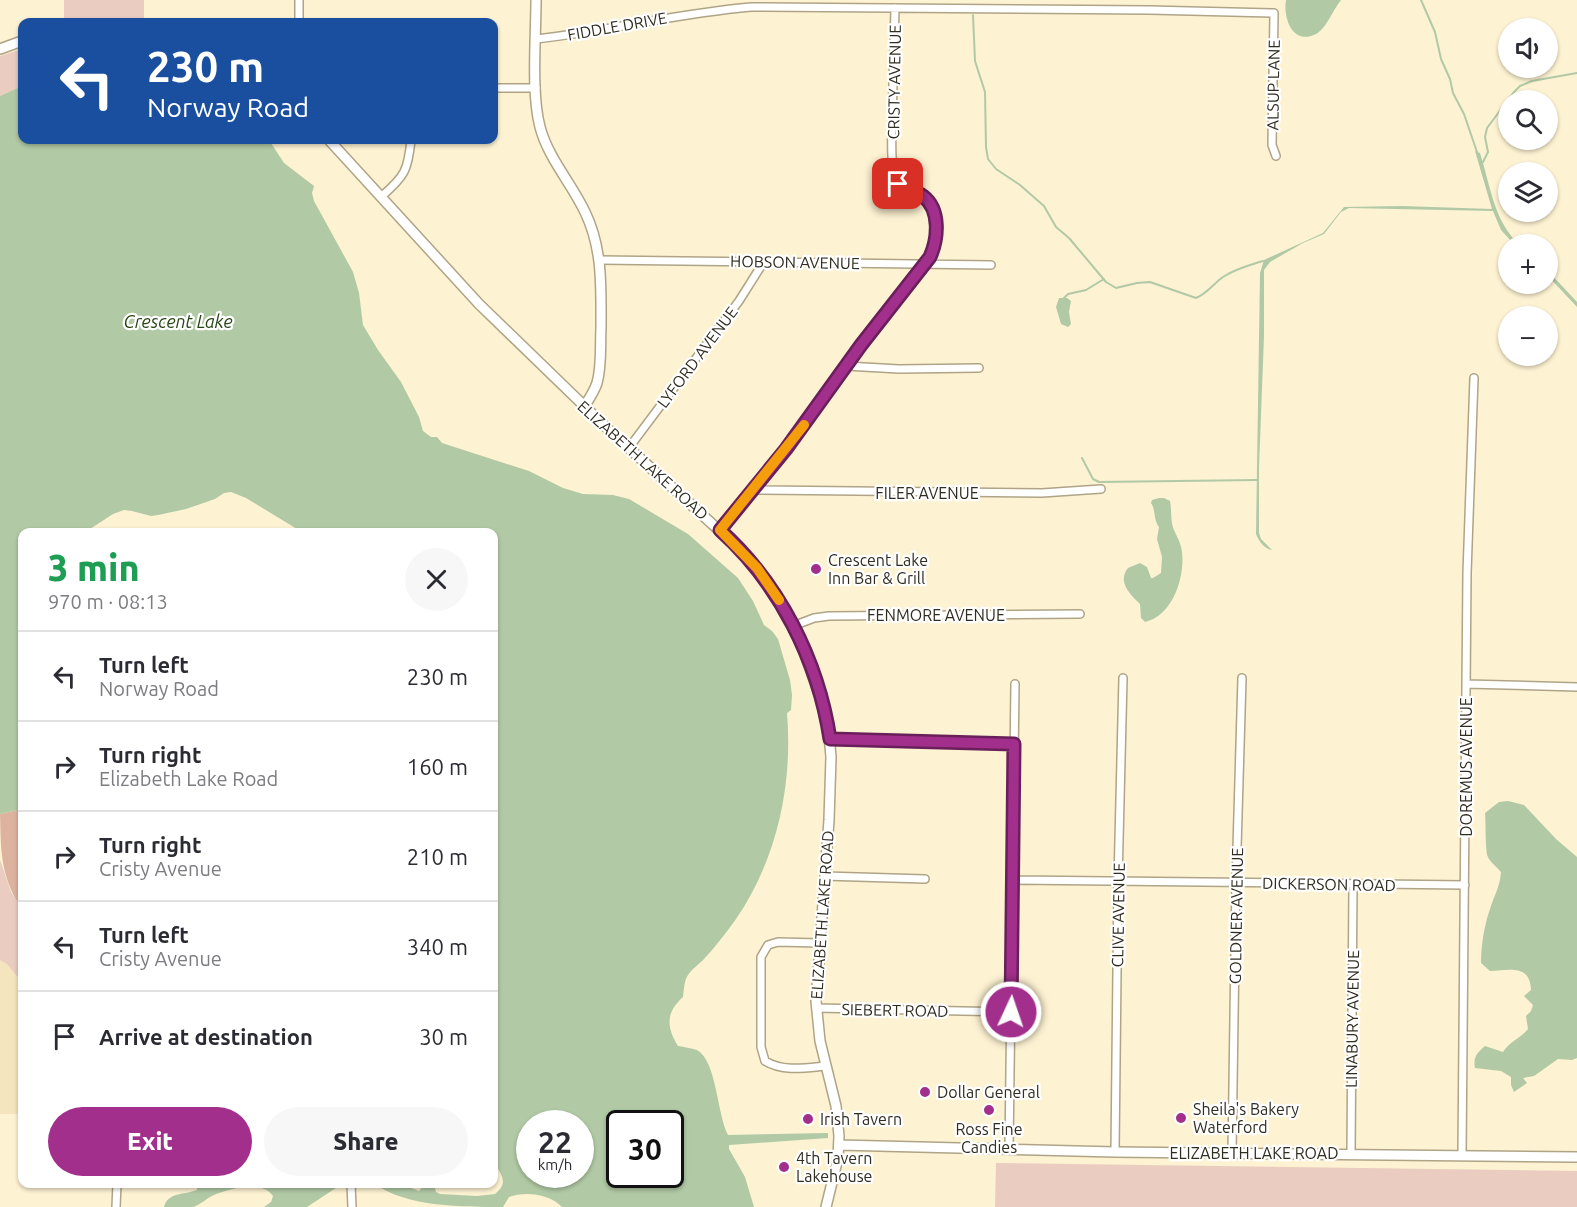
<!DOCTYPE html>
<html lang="en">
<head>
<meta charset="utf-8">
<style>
  body { margin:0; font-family:Ubuntu,sans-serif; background:#f7f7f7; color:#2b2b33; height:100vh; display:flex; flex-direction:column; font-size:22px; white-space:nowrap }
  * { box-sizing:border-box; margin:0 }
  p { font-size:20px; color:#7c7c81 }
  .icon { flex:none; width:33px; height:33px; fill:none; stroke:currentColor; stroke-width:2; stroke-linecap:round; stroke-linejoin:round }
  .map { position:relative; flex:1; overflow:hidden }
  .side { position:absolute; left:18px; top:528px; width:480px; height:660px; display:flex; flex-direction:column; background:#fff; border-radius:12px; box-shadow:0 2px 4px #0004 }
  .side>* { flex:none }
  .top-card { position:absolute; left:18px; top:18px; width:480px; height:126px; border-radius:12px; box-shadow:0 2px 4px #0004; background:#1a4fa0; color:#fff; overflow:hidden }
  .tools { position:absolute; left:1498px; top:18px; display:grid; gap:12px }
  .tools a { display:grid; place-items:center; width:60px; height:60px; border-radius:50%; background:#fff; box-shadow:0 2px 4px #0004; font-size:30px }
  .speed { position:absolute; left:516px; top:1110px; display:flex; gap:12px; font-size:30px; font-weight:700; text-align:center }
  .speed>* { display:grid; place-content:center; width:78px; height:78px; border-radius:50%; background:#fff; box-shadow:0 2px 4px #0004; line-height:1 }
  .speed small { font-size:15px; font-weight:400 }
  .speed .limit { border:3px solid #111; border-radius:9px; background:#fff; color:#111 }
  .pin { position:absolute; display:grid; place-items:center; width:51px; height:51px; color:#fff; margin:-26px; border-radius:12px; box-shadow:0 3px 9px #0006 }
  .me { position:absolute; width:66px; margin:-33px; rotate:3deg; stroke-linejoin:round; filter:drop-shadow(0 0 4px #0008) }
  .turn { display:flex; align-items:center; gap:21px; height:126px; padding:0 30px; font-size:27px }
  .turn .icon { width:78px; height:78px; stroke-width:2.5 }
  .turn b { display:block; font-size:42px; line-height:51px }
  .round { display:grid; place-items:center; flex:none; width:63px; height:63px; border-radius:32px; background:#f7f7f7 }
  .head { display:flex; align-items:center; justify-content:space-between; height:102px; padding:0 30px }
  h1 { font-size:36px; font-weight:800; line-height:45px; color:#1e9e55 }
  .action { display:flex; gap:12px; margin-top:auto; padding:12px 30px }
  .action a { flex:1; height:69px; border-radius:36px; background:#a12f8b; color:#fff; font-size:24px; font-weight:800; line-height:69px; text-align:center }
  .action a+a { background:#f7f7f7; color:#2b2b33 }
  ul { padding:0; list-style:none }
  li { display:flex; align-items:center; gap:18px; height:90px; padding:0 30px; border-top:2px solid #e1e1e2 }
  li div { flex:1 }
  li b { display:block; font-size:22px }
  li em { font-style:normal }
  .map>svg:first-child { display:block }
  .built { fill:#f4e5be }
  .green { fill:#eaccc0 }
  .forest { fill:#ddb3a0 }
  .water { fill:#b1c9a5; fill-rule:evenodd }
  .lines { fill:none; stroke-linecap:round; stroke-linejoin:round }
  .stream { stroke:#b1c9a5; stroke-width:2 }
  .street-casing { stroke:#afa486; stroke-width:10 }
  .secondary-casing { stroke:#afa486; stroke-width:12 }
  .street { stroke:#fff; stroke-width:7 }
  .secondary { stroke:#fff; stroke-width:9 }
  .route-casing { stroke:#691f5a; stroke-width:15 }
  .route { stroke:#a12f8b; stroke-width:10 }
  .slow { stroke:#f59e0b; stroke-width:10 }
  .poi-dot { fill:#a12f8b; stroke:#fff; stroke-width:2 }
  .labels { text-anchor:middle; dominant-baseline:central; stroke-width:4.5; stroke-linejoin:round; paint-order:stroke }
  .street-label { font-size:16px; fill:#302c20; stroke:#fff }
  .poi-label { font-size:16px; fill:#302c20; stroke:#fff; text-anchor:start }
  .water-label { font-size:18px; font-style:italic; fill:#284714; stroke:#fff }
</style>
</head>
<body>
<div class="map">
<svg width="1577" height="1207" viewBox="0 0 1577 1207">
  <rect width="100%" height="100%" fill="#fdf2d2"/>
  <path class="built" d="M 0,941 L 22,960 L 22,1114 L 0,1114 Z"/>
  <path class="green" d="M 64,0 L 144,0 L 144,21 L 102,20 L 64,22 Z
    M 22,49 L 22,86 L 0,96 L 0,56 Z
    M 0,860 L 11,892 L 16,900 L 22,902 L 22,982 L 7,964 L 0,960 Z
    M 996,1163 L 1577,1171 L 1577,1207 L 995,1207 Z"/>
  <path class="forest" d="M 22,809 L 22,902 L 16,900 C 0,869 1,848 0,814 Z"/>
  <path class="water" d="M 1286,0 L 1341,0 C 1333,10 1326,29 1316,34 C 1292,46 1283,17 1286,0 Z
    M 22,86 L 22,140 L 269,140 L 284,163 L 314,186 L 312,193 L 314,201 L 353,272 L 359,293 L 363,325 L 378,350 L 401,382 L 419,417 L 423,431 L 431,437 L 437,437 L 442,443 L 529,471 L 563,488 L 583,494 L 613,495 L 629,499 L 688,534 L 738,578 L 753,601 L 764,625 L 772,631 L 778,639 L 790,680 L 792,695 L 791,710 L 787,713 C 793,785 777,859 736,919 C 726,933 715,947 704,959 C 699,964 692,969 688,975 C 684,980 684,991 683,997 C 666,1012 666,1027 678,1046 C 684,1047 691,1048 697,1050 C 717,1061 717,1115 728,1135 L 828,1133 L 828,1138 L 729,1145 L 729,1149 L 745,1177 L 754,1207 L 562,1207 C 550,1194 525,1191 509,1197 L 503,1207 C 464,1207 406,1207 375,1184 L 401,1184 L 419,1191 L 425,1184 L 434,1184 L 436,1192 L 440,1194 L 477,1196 L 495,1194 C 510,1182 500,1174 494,1161 L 494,532 L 302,532 L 246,498 L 231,492 L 224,493 L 215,499 L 186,509 L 158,515 L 151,516 L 132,511 L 124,510 L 113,514 L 90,529 L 91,532 L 22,532 L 22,809 L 0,814 L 0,96 ZM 530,1124 L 580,1124 L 580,1174 L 530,1174 ZM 620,1124 L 670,1124 L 670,1174 L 620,1174 Z
    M 1475,151 L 1480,153 C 1490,184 1494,222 1519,244 L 1514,244 L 1501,230 L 1493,211 L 1349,208 L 1341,212 L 1324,234 L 1303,243 L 1270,262 L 1264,270 L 1264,336 L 1259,467 L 1259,533 L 1261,539 L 1272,550 C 1264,549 1259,541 1256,534 L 1260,273 L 1264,260 L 1323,233 L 1344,207 L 1402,206 L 1492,209 Z
    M 1548,271 L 1577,302 L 1577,307 L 1548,276 Z
    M 1059,298 L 1067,298 L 1071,301 L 1069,312 L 1071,324 L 1068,327 L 1061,324 L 1056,307 Z
    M 1159,498 L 1164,498 L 1170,501 C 1172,510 1170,521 1174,530 C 1177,537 1181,543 1182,552 C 1185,577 1173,616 1145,622 L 1141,618 L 1140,604 C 1130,594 1117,582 1128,568 L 1140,563 L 1147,567 L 1151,578 L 1153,578 L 1161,573 L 1162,557 L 1157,539 L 1159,527 C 1153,519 1156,510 1151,503 L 1152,500 Z
    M 1508,801 L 1524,805 L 1556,839 L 1577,857 L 1577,1058 L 1572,1060 L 1558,1059 L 1534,1076 L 1523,1078 L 1527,1083 L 1514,1092 L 1511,1085 L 1511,1077 L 1501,1071 L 1475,1068 C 1473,1057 1477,1053 1485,1046 L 1503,1052 C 1511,1040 1520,1039 1528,1029 L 1526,1016 L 1531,1011 L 1533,1005 L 1524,996 L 1531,990 C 1530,964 1510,970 1490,971 L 1481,963 C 1481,946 1484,926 1490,909 C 1494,896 1500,887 1501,872 C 1497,867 1490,862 1488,857 C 1485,851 1486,823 1485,813 L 1499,802 Z
    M 196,1184 L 203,1187 L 211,1184 L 282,1184 L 288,1187 L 301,1184 L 342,1184 L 307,1207 L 264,1207 L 271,1202 L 273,1196 C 261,1179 229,1189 214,1195 C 207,1198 200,1205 193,1207 C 185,1207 173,1207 164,1207 C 168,1192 184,1195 197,1190 Z"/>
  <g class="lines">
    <path class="stream" d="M 1421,0 L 1435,32 L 1441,59 L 1450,79 L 1453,93 L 1464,114 L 1477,152
      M 973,15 L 975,61 L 985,92 L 986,147 L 988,159 L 996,169 L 1020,185 L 1044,206 L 1056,227 L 1069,238 L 1106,282 L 1116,288 L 1137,283 L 1150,282 L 1196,298 C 1207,294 1214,283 1223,277 C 1235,269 1250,265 1263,261
      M 1483,162 L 1488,152 L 1485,137 L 1487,128 L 1514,92 L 1520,86 L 1532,81 L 1577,73
      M 1064,298 L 1068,294 L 1086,290 L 1104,279
      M 1082,458 L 1093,479 L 1099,482 L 1257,480"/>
    <defs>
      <path id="street" d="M 299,22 L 299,0
        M 536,39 C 608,31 679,13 751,7 L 1149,10 L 1274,13 L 1272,145 L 1276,156
        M 494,88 L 536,88
        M 382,196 C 405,176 408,170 411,140
        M 599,260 L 991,265
        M 846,366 L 899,369 L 979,368
        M 628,449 L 739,301 L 763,263
        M 752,490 L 1042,493 L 1101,489
        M 720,529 L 786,449 L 861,345 L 930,257 C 938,239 941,206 921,194 C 911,189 900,191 896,178 C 890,161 892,141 892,123 C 893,85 894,46 895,8
        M 793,626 L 814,618 L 829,616 L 1080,614
        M 1466,684 L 1577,687
        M 830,739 L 1014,744
        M 824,876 L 925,879
        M 1013,880 L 1465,885
        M 819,943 L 778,942 L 768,945 L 761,957 L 761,1047 L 765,1061 C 783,1072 805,1068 825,1066
        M 816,1008 L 1011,1012
        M 1009,1150 L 1015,684
        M 1115,1152 L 1118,881 L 1123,678
        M 1232,1153 L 1236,882 L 1242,678
        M 1351,1154 L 1353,885
        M 1462,1155 L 1467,573 L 1474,378
        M 351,1184 L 352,1207
        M 116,1207 L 117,1184"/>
      <path id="secondary" d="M 536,0 C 536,37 531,93 540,127 C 548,158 572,184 585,212 C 603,249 601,288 601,328 C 600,346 602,365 597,383 C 594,392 589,399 584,407
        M 0,49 L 22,41
        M 329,140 L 479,304 L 608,429 L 744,553 L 772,589 L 800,641 L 822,702 L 828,724 L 831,757 L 829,820 L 816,1001 L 820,1041 L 836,1106 L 839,1136 L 838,1158 L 826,1207
        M 839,1145 L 1115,1152 L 1577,1157"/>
    </defs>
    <use href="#street" class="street-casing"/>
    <use href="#secondary" class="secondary-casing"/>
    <use href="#street" class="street"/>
    <use href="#secondary" class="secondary"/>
  </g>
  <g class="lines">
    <defs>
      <path id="route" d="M 898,184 C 906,190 916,191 923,196 C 941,210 938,239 930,257 L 861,345 L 786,449 L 720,530 C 779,583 818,660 830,739 L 1014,744 L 1011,1012"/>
    </defs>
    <use href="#route" class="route-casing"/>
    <use href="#route" class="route"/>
    <path class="slow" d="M 779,600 L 757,568 L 720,530 L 804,425"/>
  </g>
  <g class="poi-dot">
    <circle cx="816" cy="569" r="6"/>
    <circle cx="925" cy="1092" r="6"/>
    <circle cx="989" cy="1110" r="6"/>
    <circle cx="1181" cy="1118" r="6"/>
    <circle cx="808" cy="1119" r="6"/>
    <circle cx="784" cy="1167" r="6"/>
  </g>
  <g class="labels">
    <g class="street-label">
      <text transform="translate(617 26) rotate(-10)">FIDDLE DRIVE</text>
      <text transform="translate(894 82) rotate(-89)">CRISTY AVENUE</text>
      <text transform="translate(1273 85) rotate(-89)">ALSUP LANE</text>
      <text transform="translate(795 262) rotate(1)">HOBSON AVENUE</text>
      <text transform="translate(697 357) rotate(-53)">LYFORD AVENUE</text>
      <text transform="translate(643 460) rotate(42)">ELIZABETH LAKE ROAD</text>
      <text x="927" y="493">FILER AVENUE</text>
      <text x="936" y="615">FENMORE AVENUE</text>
      <text transform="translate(1466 767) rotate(-90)">DOREMUS AVENUE</text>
      <text transform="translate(1329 884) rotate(1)">DICKERSON ROAD</text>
      <text transform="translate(822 915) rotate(-86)">ELIZABETH LAKE ROAD</text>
      <text transform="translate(1118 915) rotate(-89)">CLIVE AVENUE</text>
      <text transform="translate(1236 916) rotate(-89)">GOLDNER AVENUE</text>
      <text transform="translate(895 1010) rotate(1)">SIEBERT ROAD</text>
      <text transform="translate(1352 1019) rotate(-89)">LINABURY AVENUE</text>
      <text x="1254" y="1153">ELIZABETH LAKE ROAD</text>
    </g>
    <g class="poi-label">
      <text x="828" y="560">Crescent Lake<tspan x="828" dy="18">Inn Bar &amp; Grill</tspan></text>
      <text x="937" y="1092">Dollar General</text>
      <text x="1193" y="1109">Sheila's Bakery<tspan x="1193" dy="18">Waterford</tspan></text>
      <text x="820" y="1119">Irish Tavern</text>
      <text x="989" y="1129" text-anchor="middle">Ross Fine<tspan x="989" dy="18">Candies</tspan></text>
      <text x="796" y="1158">4th Tavern<tspan x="796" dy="18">Lakehouse</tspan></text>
    </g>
    <g class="water-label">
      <text x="178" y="321">Crescent Lake</text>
    </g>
  </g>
</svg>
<div class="tools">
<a><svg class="icon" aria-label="sound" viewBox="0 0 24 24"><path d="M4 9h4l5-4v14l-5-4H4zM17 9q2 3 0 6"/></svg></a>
<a><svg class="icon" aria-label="search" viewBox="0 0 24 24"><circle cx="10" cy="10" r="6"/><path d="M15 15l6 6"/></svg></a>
<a><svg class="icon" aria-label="layers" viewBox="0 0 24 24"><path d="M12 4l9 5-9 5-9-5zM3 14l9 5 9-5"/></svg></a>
<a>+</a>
<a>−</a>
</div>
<div class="speed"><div>22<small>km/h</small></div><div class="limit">30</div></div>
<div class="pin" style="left:898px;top:184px;background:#d93025"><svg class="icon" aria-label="arrive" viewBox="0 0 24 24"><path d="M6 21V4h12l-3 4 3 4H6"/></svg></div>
<svg class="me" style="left:1011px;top:1012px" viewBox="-20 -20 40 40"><circle r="17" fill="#a12f8b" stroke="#fff" stroke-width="3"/><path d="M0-11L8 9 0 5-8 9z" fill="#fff"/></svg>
<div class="top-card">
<div class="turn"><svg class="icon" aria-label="left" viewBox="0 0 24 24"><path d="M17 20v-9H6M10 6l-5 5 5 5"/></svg><div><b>230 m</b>Norway Road</div></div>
</div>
<section class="side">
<div class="head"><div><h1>3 min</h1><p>970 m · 08:13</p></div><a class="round"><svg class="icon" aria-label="close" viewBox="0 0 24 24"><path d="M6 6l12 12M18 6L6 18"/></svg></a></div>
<ul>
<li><svg class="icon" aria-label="left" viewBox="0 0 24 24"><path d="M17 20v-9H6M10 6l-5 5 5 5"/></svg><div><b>Turn left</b><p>Norway Road</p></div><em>230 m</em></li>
<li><svg class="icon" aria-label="right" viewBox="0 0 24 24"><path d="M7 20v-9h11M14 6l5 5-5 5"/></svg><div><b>Turn right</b><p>Elizabeth Lake Road</p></div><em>160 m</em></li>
<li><svg class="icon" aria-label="right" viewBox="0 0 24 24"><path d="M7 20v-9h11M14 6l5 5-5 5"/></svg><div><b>Turn right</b><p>Cristy Avenue</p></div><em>210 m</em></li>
<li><svg class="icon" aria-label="left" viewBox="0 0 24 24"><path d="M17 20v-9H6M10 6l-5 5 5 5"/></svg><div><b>Turn left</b><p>Cristy Avenue</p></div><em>340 m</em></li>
<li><svg class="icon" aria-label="arrive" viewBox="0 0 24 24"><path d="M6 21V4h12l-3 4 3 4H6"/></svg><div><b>Arrive at destination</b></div><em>30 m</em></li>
</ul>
<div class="action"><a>Exit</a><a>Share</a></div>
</section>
</div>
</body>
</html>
